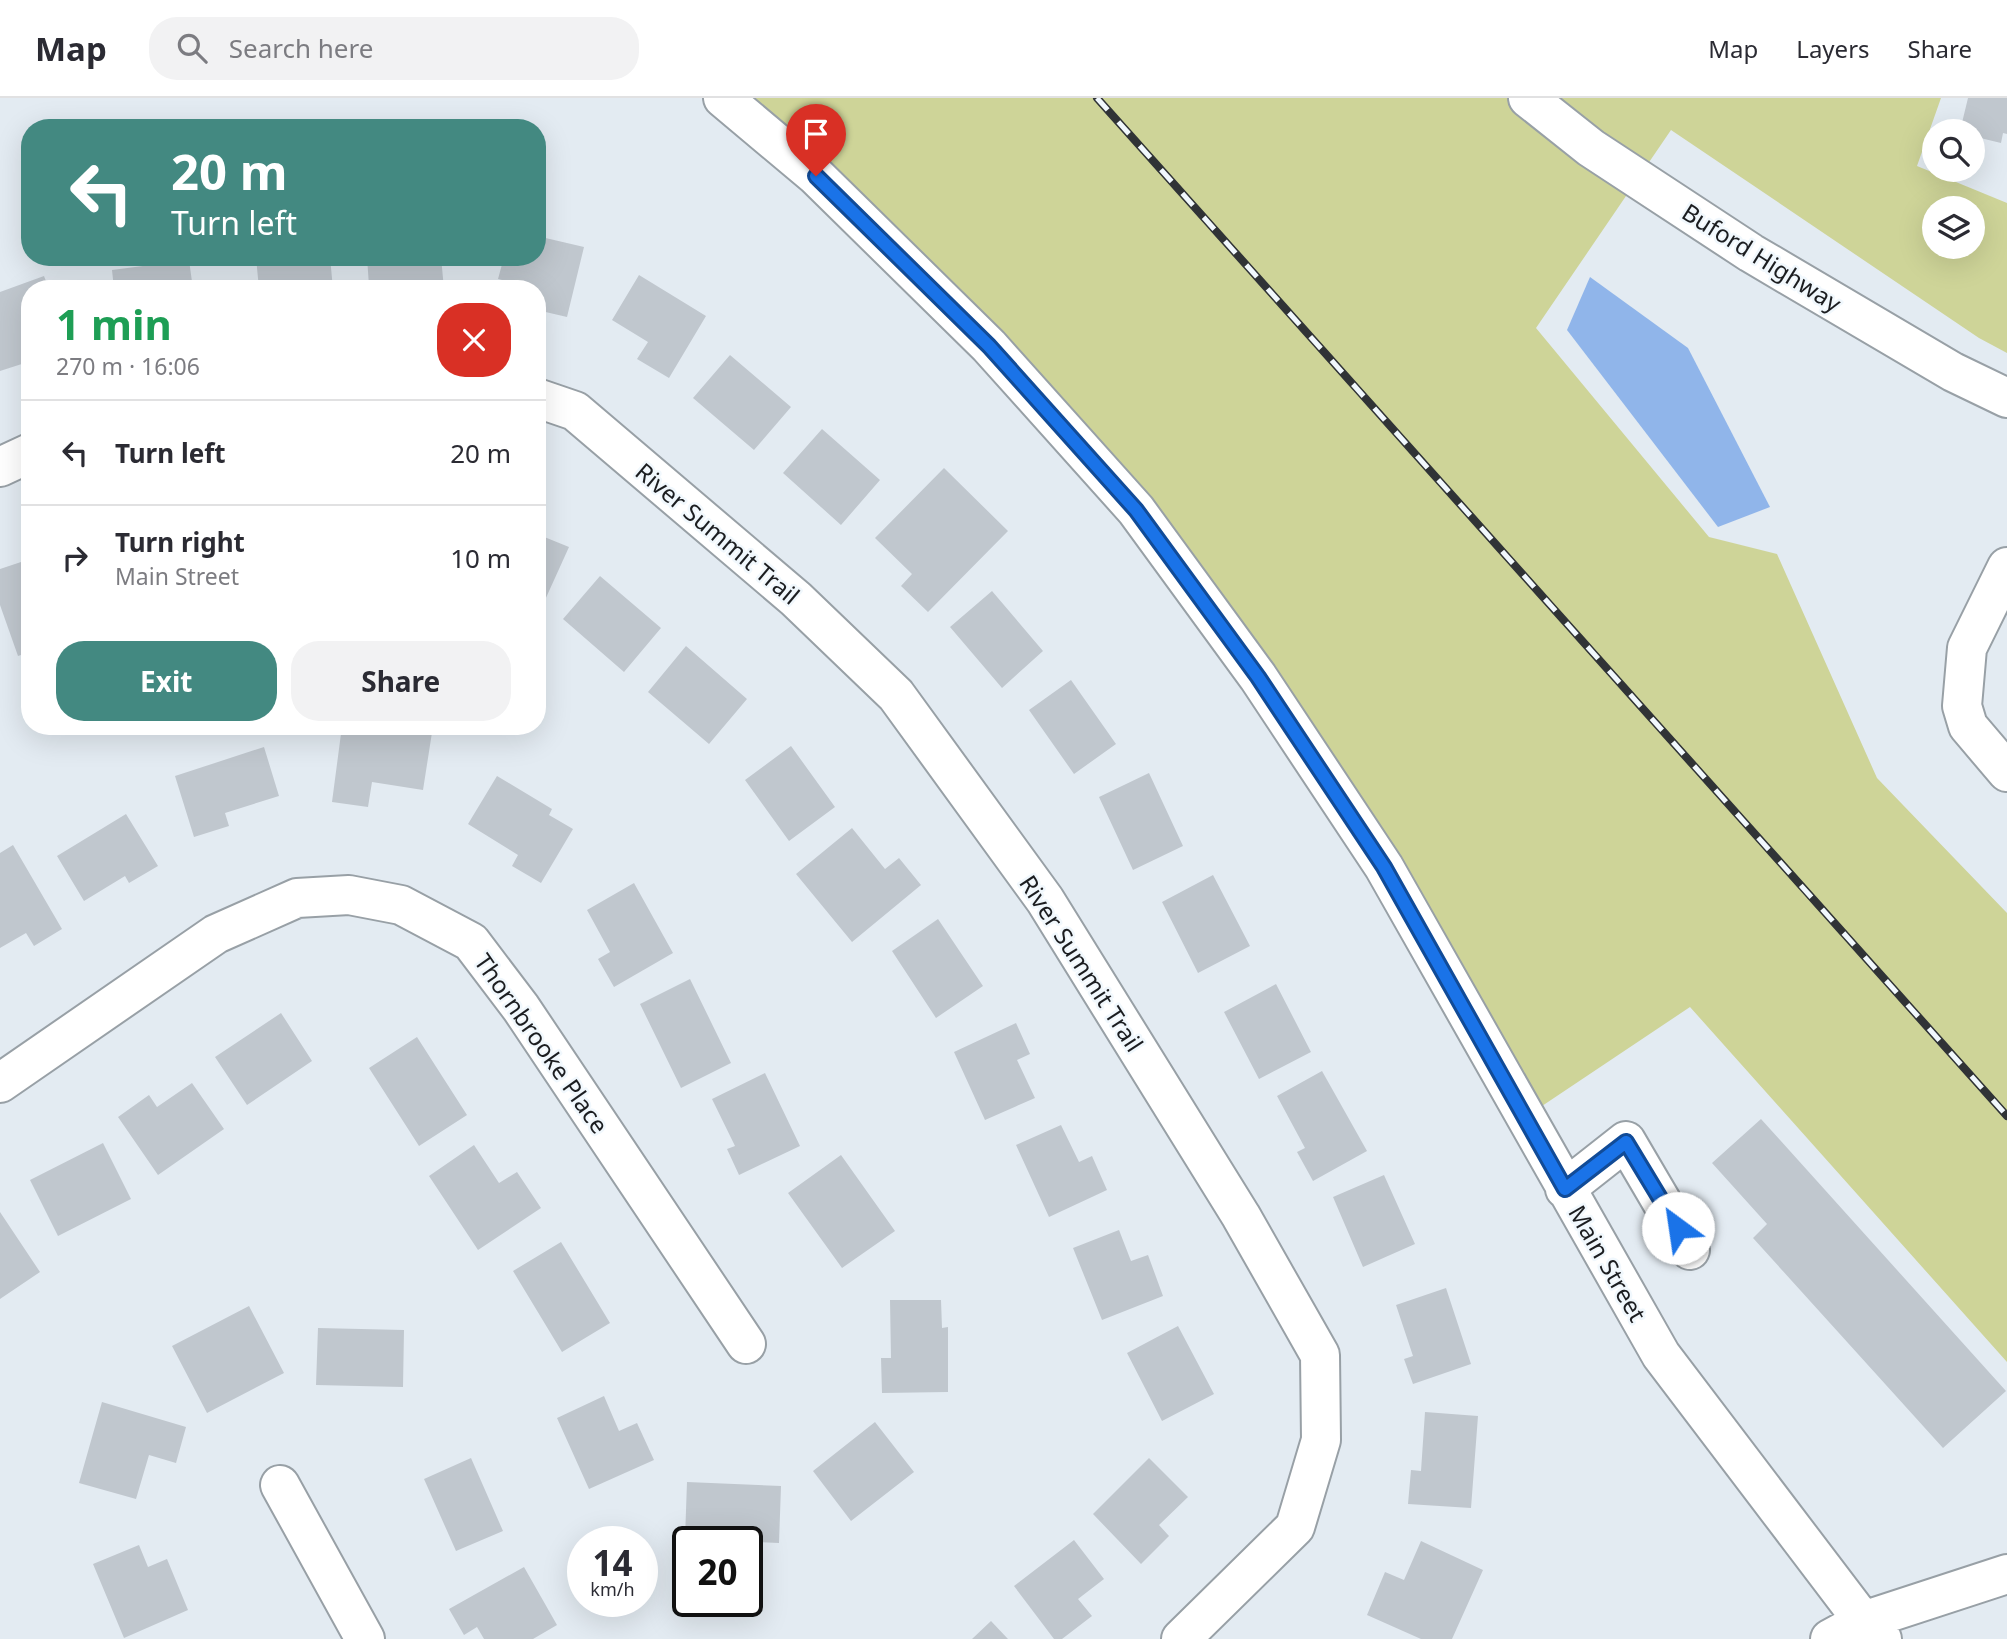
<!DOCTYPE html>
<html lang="en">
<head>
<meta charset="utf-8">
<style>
  body { margin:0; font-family:"Noto Sans",sans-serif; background:#f2f2f3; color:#2b2b33; height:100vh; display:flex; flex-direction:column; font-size:26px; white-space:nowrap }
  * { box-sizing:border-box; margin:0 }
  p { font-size:23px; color:#7c7c81 }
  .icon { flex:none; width:38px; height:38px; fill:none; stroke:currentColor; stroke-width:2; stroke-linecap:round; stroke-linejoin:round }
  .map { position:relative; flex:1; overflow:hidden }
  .panel { position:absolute; left:21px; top:182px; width:525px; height:455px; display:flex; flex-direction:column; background:#fff; border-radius:28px; box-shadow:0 7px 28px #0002 }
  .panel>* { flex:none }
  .top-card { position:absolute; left:21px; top:21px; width:525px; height:147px; border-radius:28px; box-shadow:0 7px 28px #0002; background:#438981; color:#fff; overflow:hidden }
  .buttons { position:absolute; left:1922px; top:21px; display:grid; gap:14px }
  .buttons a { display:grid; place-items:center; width:63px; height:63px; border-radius:50%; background:#fff; box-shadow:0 7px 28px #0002; font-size:35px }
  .speed { position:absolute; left:567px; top:1428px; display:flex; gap:14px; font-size:35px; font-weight:700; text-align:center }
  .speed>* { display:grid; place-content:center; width:91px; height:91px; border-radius:50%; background:#fff; box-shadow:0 7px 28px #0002; line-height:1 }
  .speed small { font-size:18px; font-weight:400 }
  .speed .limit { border:4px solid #111; border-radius:10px; background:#fff; color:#111 }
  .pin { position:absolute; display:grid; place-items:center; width:60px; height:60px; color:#fff; margin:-72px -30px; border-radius:50% 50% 50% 0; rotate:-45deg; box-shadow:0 0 7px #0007 }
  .pin .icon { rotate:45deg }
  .me { position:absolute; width:77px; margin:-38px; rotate:329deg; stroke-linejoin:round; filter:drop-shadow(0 0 5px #0008) }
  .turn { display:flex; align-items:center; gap:24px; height:147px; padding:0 35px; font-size:32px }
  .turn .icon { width:91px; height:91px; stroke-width:2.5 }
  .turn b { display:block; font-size:49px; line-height:60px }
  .round { display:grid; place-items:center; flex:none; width:74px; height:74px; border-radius:28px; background:#f2f2f3 }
  .overview { display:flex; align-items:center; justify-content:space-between; height:119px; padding:0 35px }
  h1 { font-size:42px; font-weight:700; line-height:52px; color:#1e9e55 }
  .cta { display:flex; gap:14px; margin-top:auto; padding:14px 35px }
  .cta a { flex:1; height:80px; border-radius:28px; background:#438981; color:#fff; font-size:28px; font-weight:700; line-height:80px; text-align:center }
  .cta a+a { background:#f2f2f3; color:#2b2b33 }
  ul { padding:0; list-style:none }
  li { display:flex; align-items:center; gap:21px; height:105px; padding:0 35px; border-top:2px solid #e1e1e2 }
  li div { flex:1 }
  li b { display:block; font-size:26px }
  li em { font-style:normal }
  header { display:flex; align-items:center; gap:42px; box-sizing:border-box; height:98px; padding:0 35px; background:#fff; border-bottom:2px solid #e1e1e2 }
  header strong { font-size:33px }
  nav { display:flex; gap:38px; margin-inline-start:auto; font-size:24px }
  .search { width:490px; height:63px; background:#f2f2f3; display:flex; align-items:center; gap:18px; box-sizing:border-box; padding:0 24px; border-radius:28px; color:#7c7c81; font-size:26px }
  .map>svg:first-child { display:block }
  .green { fill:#ced498; fill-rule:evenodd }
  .water { fill:#90b5ea }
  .building { fill:#c0c7ce }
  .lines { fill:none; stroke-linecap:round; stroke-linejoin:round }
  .minor-casing { stroke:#98a0a6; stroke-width:42 }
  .major-casing { stroke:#98a0a6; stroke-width:42 }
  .minor { stroke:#fff; stroke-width:38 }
  .major { stroke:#fff; stroke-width:38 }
  .rail-casing { stroke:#303336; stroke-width:8 }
  .rail { stroke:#f1f8fd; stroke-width:5; stroke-dasharray:16; stroke-linecap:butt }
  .route-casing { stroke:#114b97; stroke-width:18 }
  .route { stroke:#1a73e8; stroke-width:12 }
  .labels { text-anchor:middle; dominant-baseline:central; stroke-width:5; stroke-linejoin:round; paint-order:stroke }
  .street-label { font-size:24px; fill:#1b1d20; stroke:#f1f8fd }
</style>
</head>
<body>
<header>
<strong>Map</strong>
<div class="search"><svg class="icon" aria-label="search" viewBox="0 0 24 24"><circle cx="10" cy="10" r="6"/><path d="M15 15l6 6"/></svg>Search here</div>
<nav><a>Map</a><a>Layers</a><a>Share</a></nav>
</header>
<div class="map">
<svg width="2007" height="1541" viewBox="0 0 2007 1541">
  <rect width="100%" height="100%" fill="#e3ebf2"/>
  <path class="green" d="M 721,0 L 1941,0 L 1917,68 L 2007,105 L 2007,255 L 1979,240 L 1671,32 L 1536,230 L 1709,439 L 1777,456 L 1877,680 L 2007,815 L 2007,1264 L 1690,909 L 1542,1008 L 1375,736 L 1096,345 ZM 1934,110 L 1972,110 L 1972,149 L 1934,149 Z"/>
  <path class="water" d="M 1590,179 L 1688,250 L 1770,409 L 1718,429 L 1567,232 Z"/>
  <path class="building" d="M 1968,0 L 2007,0 L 2007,36 L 2003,35 L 2001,45 L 1972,38 L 1972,33 L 1960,33 Z
    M 537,138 L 584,149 L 567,219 L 537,212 L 538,191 L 498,181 L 504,159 L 537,159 Z
    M 256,159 L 330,159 L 333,191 L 259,191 Z
    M 367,159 L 441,159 L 444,191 L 410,191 L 410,185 L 369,188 Z
    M 189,162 L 193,191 L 114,191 L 112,172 Z
    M 639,177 L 706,218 L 669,280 L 637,261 L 648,244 L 612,222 Z
    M 44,178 L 49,191 L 30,191 L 30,242 L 22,244 L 28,264 L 0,273 L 0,194 Z
    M 730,257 L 791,309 L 754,352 L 693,300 Z
    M 822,331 L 880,382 L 841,427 L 783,375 Z
    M 944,370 L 1008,433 L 928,514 L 901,488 L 912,476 L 875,440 Z
    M 537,436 L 569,449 L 540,513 L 537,512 Z
    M 21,464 L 25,476 L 30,475 L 30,554 L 18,558 L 0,507 L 0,471 Z
    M 600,478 L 661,530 L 624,574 L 563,521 Z
    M 992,493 L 1043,553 L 1002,590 L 950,529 Z
    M 686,548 L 747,601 L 709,646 L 648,594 Z
    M 1071,582 L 1116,646 L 1074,676 L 1029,612 Z
    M 342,628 L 433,628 L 423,692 L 372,684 L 368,709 L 332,704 Z
    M 791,648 L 835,709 L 789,743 L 745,682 Z
    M 264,649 L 279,698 L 225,715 L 229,728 L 194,739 L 175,678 Z
    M 1149,675 L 1183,748 L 1133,772 L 1099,699 Z
    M 497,678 L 552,711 L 549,717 L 573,731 L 541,785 L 512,768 L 518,757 L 468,726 Z
    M 126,716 L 158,768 L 129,785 L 125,778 L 84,803 L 57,758 Z
    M 852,730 L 885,771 L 899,760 L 921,787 L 852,844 L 796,776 Z
    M 13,747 L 62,831 L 34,848 L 26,835 L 0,850 L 0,755 Z
    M 1213,777 L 1250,848 L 1198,875 L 1162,804 Z
    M 634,785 L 673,855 L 614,889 L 598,861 L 610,854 L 587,812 Z
    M 938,821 L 983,888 L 936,920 L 892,853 Z
    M 690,881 L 731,965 L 681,990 L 640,906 Z
    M 1276,886 L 1311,954 L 1259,981 L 1224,914 Z
    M 281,915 L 312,963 L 247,1007 L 215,959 Z
    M 1016,925 L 1030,956 L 1017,962 L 1035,1000 L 985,1022 L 954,954 Z
    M 417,939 L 467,1017 L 419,1048 L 369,970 Z
    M 1322,973 L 1367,1053 L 1313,1083 L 1297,1054 L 1305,1050 L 1277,998 Z
    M 765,975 L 800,1048 L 739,1077 L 727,1051 L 735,1048 L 712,1001 Z
    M 192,985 L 224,1031 L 158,1077 L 118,1019 L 149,997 L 157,1009 Z
    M 1761,1021 L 2006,1293 L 1943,1350 L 1753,1140 L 1767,1126 L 1712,1065 Z
    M 1061,1027 L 1079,1064 L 1092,1058 L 1107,1092 L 1049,1119 L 1016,1047 Z
    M 103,1045 L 131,1101 L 58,1138 L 30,1082 Z
    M 474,1047 L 499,1085 L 517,1074 L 541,1110 L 478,1152 L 429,1078 Z
    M 841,1057 L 895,1133 L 842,1170 L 788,1095 Z
    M 1384,1077 L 1415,1146 L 1363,1169 L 1333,1099 Z
    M 0,1114 L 40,1174 L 0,1201 Z
    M 1119,1132 L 1131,1163 L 1148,1157 L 1163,1198 L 1102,1222 L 1073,1150 Z
    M 561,1144 L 610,1225 L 562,1254 L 513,1173 Z
    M 1446,1190 L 1471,1266 L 1413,1286 L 1404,1261 L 1413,1258 L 1396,1207 Z
    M 890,1202 L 941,1202 L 942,1230 L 948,1229 L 948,1294 L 882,1295 L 881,1260 L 891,1260 Z
    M 249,1208 L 284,1275 L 207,1315 L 172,1248 Z
    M 1178,1228 L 1214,1296 L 1162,1323 L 1127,1255 Z
    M 318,1230 L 404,1232 L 403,1289 L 316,1287 Z
    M 604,1298 L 619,1333 L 637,1325 L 654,1362 L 589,1391 L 557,1320 Z
    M 102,1304 L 186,1329 L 176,1365 L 149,1357 L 136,1401 L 79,1385 Z
    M 1425,1314 L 1478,1318 L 1471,1410 L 1408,1406 L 1411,1372 L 1421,1373 Z
    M 875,1324 L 914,1374 L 851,1423 L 813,1373 Z
    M 471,1360 L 503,1433 L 456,1453 L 424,1381 Z
    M 1149,1360 L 1188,1399 L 1159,1427 L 1169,1438 L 1141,1466 L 1093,1416 Z
    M 687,1384 L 781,1388 L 779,1445 L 685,1441 Z
    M 1074,1442 L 1104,1481 L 1078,1501 L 1092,1518 L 1062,1541 L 1054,1541 L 1014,1488 Z
    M 1421,1443 L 1483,1472 L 1452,1541 L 1421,1541 L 1367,1517 L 1385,1474 L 1404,1482 Z
    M 139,1447 L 148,1469 L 167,1461 L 188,1512 L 124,1540 L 93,1466 Z
    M 524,1469 L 557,1527 L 533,1541 L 484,1541 L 477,1529 L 464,1537 L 449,1511 Z
    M 991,1523 L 1008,1541 L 972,1541 Z"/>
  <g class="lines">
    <defs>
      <path id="minor" d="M 723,0 L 816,78 L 989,248 L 1136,412 L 1258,579 L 1384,769 L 1661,1257 L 1863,1523 L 1882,1541
        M 537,300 L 575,313 L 796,501 L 896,597 L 1045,802 L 1241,1118 L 1320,1257 L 1321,1342 L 1295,1429 L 1181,1541
        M 0,369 L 30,355
        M 2007,469 L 1967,550 L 1962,608 L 1968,628 L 2007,674
        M 0,985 L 216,836 L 297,800 L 349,797 L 401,807 L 471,844 L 521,910 L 746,1246
        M 1565,1091 L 1626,1043 L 1690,1152
        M 280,1387 L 365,1541
        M 1830,1541 L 1863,1523 L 2007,1476"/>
      <path id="major" d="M 1528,0 L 1591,50 L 1751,155 L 1953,274 L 2007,300"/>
    </defs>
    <use href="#minor" class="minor-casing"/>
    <use href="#major" class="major-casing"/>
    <use href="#minor" class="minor"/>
    <use href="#major" class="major"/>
    <defs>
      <path id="rail" d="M 1097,0 L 2007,1018"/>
    </defs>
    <use href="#rail" class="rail-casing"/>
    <use href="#rail" class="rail"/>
  </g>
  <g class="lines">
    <defs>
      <path id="route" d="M 816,78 L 989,248 L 1136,412 L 1258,579 L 1384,769 L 1565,1091 L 1626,1044 L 1678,1130"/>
    </defs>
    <use href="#route" class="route-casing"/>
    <use href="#route" class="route"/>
  </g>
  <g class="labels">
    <g class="street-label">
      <text transform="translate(1762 159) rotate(32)">Buford Highway</text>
      <text transform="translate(718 435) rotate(40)">River Summit Trail</text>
      <text transform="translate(1082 865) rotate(57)">River Summit Trail</text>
      <text transform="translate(542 945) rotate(55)">Thornbrooke Place</text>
      <text transform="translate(1608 1165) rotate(60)">Main Street</text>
    </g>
  </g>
</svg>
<div class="buttons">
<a><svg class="icon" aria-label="search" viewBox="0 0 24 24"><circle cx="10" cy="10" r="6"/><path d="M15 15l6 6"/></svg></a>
<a><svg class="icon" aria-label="layers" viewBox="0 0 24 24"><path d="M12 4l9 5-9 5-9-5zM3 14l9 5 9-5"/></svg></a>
</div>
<div class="speed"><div>14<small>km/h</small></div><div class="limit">20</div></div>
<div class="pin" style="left:816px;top:78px;background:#d93025"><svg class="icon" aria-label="arrive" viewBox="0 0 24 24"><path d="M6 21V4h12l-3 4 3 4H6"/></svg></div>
<svg class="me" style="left:1678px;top:1130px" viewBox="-20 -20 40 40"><circle r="19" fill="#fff"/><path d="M0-13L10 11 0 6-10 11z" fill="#1a73e8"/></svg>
<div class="top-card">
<div class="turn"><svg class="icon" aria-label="left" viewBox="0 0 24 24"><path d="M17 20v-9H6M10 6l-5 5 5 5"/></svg><div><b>20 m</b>Turn left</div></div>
</div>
<section class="panel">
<div class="overview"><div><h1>1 min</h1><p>270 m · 16:06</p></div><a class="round" style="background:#d93025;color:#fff"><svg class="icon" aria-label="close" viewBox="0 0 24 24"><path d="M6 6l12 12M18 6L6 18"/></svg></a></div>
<ul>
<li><svg class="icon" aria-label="left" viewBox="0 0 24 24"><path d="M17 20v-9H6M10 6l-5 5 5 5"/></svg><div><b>Turn left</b></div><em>20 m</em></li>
<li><svg class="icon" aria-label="right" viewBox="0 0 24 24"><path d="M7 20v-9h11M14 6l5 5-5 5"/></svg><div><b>Turn right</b><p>Main Street</p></div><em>10 m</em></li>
</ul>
<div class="cta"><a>Exit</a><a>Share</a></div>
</section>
</div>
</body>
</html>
